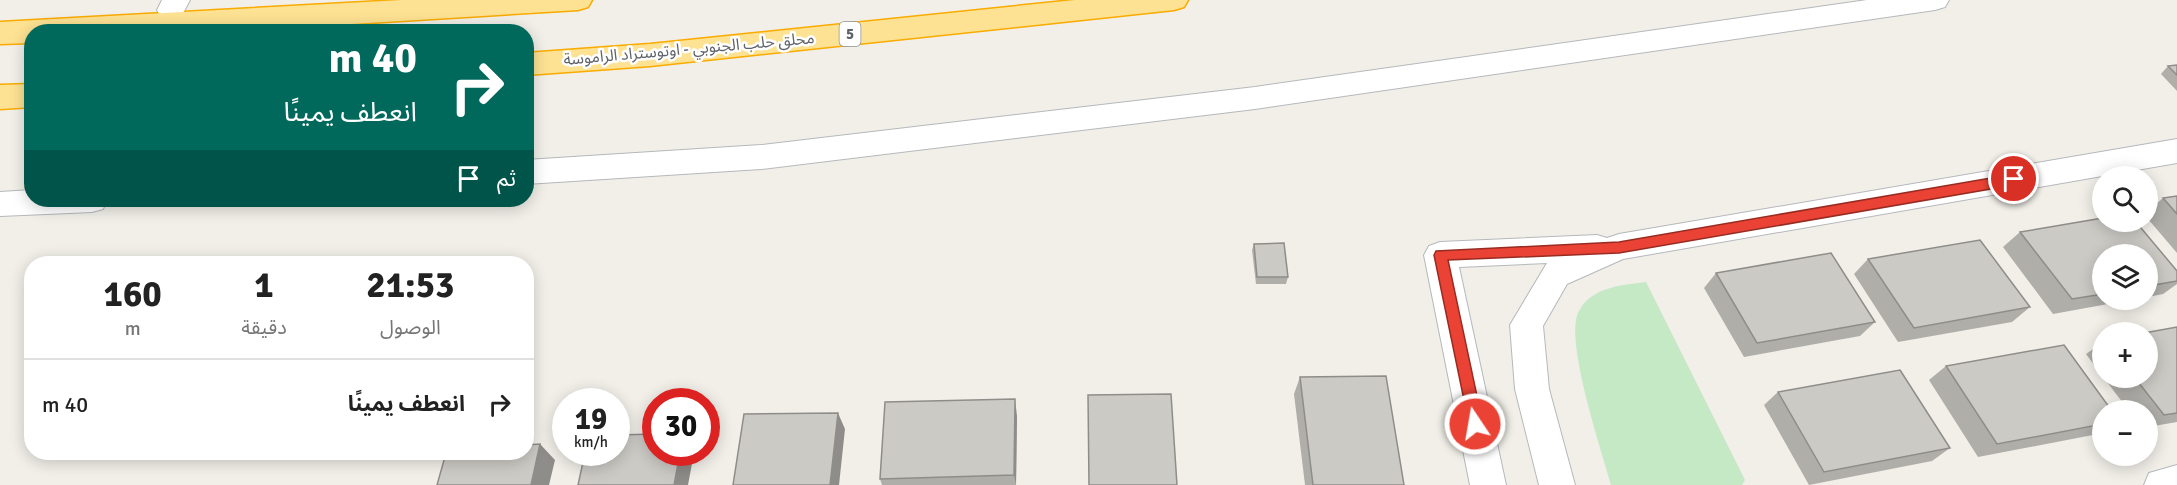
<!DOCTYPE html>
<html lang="ar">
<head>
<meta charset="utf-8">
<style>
  body { margin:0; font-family:Signika,"Noto Sans Arabic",sans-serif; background:#f6f6f6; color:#222; direction:rtl; height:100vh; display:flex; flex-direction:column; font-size:22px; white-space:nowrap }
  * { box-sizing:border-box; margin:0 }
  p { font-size:20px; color:#767676 }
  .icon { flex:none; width:33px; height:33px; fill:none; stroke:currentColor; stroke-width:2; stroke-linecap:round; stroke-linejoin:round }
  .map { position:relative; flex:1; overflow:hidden; direction:ltr }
  .side { position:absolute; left:24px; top:256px; width:510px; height:204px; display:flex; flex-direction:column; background:#fff; border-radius:24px; box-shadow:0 3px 15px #0003; direction:rtl }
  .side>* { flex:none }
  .banner { position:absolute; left:24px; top:24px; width:510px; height:183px; border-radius:24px; box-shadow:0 3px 15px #0003; direction:rtl; background:#00695c; color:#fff; overflow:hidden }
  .controls { position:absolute; left:2092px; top:166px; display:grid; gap:12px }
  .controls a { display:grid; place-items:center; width:66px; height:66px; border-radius:50%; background:#fff; box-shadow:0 3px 15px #0003; font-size:30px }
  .speed { position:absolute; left:552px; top:388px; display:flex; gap:12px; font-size:30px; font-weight:700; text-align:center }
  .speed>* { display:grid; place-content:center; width:78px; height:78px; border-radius:50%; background:#fff; box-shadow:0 3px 15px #0003; line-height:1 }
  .speed small { font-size:15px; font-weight:400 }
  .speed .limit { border:9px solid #d22; background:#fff; color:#111 }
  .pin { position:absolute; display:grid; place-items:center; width:51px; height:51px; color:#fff; margin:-26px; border:3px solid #fff; border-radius:50%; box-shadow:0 2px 6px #0007 }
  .me { position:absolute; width:66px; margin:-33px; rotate:348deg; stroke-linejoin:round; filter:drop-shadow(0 0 4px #0008) }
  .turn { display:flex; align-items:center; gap:21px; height:126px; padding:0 18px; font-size:27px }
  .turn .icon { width:78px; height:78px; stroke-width:2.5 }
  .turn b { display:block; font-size:42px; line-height:51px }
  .then { display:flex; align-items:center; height:57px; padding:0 18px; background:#0003; gap:12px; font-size:22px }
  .eta { display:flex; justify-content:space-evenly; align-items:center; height:102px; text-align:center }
  .eta b { font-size:36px; font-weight:800; line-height:42px }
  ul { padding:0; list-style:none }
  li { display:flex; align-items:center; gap:18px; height:90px; padding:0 18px; border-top:2px solid #e0e0e0 }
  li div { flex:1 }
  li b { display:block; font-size:22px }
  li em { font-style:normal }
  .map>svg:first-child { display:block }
  .green { fill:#c5e8c5 }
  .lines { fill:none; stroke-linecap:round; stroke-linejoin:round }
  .street-casing { stroke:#b5b8bc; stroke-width:2 }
  .highway-casing { stroke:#f9ab00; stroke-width:3 }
  .street { fill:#fff; fill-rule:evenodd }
  .highway { fill:#fde293; fill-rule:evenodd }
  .wall { fill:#afaea9 }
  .shaded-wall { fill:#8f8d8a }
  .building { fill:#cccac5; stroke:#8f8d8a; stroke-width:1.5 }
  .route { fill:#ea4335; stroke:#982c22; stroke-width:1.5 }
  .labels { text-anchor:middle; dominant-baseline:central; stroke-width:5; stroke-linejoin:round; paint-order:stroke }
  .shield { fill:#fff; stroke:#8f9295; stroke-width:1.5 }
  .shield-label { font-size:15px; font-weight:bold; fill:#5f6368 }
  .street-label { font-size:16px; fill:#5f6368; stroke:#fff }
</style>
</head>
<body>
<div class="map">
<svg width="2177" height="485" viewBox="0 0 2177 485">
  <rect width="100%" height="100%" fill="#f1efe8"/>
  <path class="green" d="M 1646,282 L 1745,480 L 1742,485 L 1611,485 C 1602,451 1565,343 1578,313 C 1590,287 1622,285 1646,282 Z"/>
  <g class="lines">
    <defs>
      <path id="street" d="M 162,0 L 190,0 L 181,17 L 171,20 L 161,17 L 157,10 Z
        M 1867,0 L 1949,0 L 1945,7 L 1935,10 L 1255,109 L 761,169 L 526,184 L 526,160 L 761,145 L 1255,87 Z
        M 2177,139 L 2177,163 L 1623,259 L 1567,284 L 1543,326 L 1549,389 L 1575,485 L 1539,485 L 1515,389 L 1510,325 L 1547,263 L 1459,267 L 1506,485 L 1470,485 L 1424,255 L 1429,246 L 1440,242 L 1597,235 L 1607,238 L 1619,234 Z
        M 32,190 L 32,200 L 107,200 L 103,209 L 92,212 L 0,216 L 0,192 Z
        M 2177,465 L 2177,485 L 2144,485 L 2149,473 Z"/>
      <path id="highway" d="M 402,0 L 592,0 L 588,7 L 578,10 L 221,32 L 32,32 L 32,43 L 0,44 L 0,22 Z
        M 1075,0 L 1188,0 L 1184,7 L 1174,10 L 650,66 L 526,75 L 526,53 L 650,44 Z
        M 32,84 L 32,107 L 0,109 L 0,85 Z"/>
    </defs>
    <use href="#street" class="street-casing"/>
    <use href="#highway" class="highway-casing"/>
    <use href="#street" class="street"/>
    <use href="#highway" class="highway"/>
  </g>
  <path class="wall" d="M 2177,65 L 2177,91 L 2161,74 L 2168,66 Z
    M 2177,196 L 2177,253 L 2148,219 L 2148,211 L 2163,198 Z
    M 2103,218 L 2103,222 L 2136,222 L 2177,271 L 2177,284 L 2163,294 L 2148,297 L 2148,255 L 2103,255 L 2103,300 L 2130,300 L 2053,314 L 2003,247 L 2020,232 Z
    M 1254,244 L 1288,277 L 1286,284 L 1256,284 L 1252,250 Z
    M 1868,259 L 2030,307 L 2012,322 L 1898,342 L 1854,274 Z
    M 1716,273 L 1875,322 L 1860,336 L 1744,357 L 1704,288 Z
    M 2177,327 L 2177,422 L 2148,427 L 2148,411 L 2129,411 L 2104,378 L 2148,378 Z
    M 2103,342 L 2103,377 L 2086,354 Z
    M 1946,366 L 2103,411 L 2103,431 L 2098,434 L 1978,457 L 1929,380 Z
    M 1300,377 L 1404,485 L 1305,485 L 1294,394 Z
    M 1778,392 L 1950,448 L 1932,461 L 1809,485 L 1764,405 Z
    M 1017,416 L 1016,485 L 882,485 L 880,479 Z"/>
  <path class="shaded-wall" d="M 1015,399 L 1017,416 L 1016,485 L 1014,475 Z
    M 838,413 L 845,429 L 839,485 L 830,485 Z
    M 540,444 L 555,460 L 549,485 L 531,485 Z
    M 680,453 L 694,453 L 688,485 L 674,485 Z"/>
  <path class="building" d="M 2177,65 L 2177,75 L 2168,66 Z
    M 2177,196 L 2177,214 L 2163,198 Z
    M 2103,218 L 2103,222 L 2136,222 L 2177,271 L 2177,281 L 2148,286 L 2148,255 L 2103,255 L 2103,294 L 2072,299 L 2020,232 Z
    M 1980,240 L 2030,307 L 1914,328 L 1868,259 Z
    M 1284,243 L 1288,277 L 1257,277 L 1254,244 Z
    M 1831,253 L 1875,322 L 1757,343 L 1716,273 Z
    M 2177,327 L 2177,413 L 2164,415 L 2135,378 L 2148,378 L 2148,333 L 2144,333 Z
    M 2064,345 L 2112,411 L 2103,411 L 2103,424 L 1997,444 L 1946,366 Z
    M 1900,370 L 1950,448 L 1824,472 L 1778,392 Z
    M 1386,376 L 1404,485 L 1313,485 L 1300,377 Z
    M 1171,394 L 1177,485 L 1089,485 L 1088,395 Z
    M 1015,399 L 1014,475 L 880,479 L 885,402 Z
    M 838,413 L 830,485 L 733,485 L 744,414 Z
    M 656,434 L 656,453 L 680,453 L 674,485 L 578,485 L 585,453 L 616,453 L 616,435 Z
    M 540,444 L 531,485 L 437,485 L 446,453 L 526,453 L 526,445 Z"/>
  <path class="route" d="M 2014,174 L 2021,179 L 2014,185 L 1619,253 L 1448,260 L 1483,424 L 1480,429 L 1475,431 L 1470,429 L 1434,255 L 1436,251 L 1619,242 Z"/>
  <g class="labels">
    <rect class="shield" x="839.5" y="22" width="21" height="24" rx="4.5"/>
    <g class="shield-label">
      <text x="850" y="34">5</text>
    </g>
    <g class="street-label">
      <text transform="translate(689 49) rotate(-5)">محلق حلب الجنوبي - اوتوستراد الراموسة</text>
    </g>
  </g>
</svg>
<div class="controls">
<a><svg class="icon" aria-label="search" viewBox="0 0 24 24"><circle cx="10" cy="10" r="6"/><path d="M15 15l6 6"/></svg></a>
<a><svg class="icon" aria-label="layers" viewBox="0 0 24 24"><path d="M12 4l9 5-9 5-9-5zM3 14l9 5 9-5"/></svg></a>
<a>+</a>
<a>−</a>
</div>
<div class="speed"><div>19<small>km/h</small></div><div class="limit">30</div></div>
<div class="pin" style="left:2014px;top:179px;background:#d93025"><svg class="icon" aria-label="arrive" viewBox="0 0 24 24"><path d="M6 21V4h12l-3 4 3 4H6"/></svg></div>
<svg class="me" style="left:1475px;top:424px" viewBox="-20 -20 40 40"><circle r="17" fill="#ea4335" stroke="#fff" stroke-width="3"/><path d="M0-11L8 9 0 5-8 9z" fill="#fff"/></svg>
<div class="banner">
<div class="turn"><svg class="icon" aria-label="right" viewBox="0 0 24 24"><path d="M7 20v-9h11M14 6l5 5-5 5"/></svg><div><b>40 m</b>انعطف يمينًا</div></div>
<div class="then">ثم<svg class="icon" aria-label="arrive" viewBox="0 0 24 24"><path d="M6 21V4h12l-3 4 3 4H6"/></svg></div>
</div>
<section class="side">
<div class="eta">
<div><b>21:53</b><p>الوصول</p></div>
<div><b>1</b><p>دقيقة</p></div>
<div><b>160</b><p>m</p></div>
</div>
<ul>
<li><svg class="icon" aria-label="right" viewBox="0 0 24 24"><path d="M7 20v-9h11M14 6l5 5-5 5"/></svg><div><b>انعطف يمينًا</b></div><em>40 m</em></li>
</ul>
</section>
</div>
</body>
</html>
